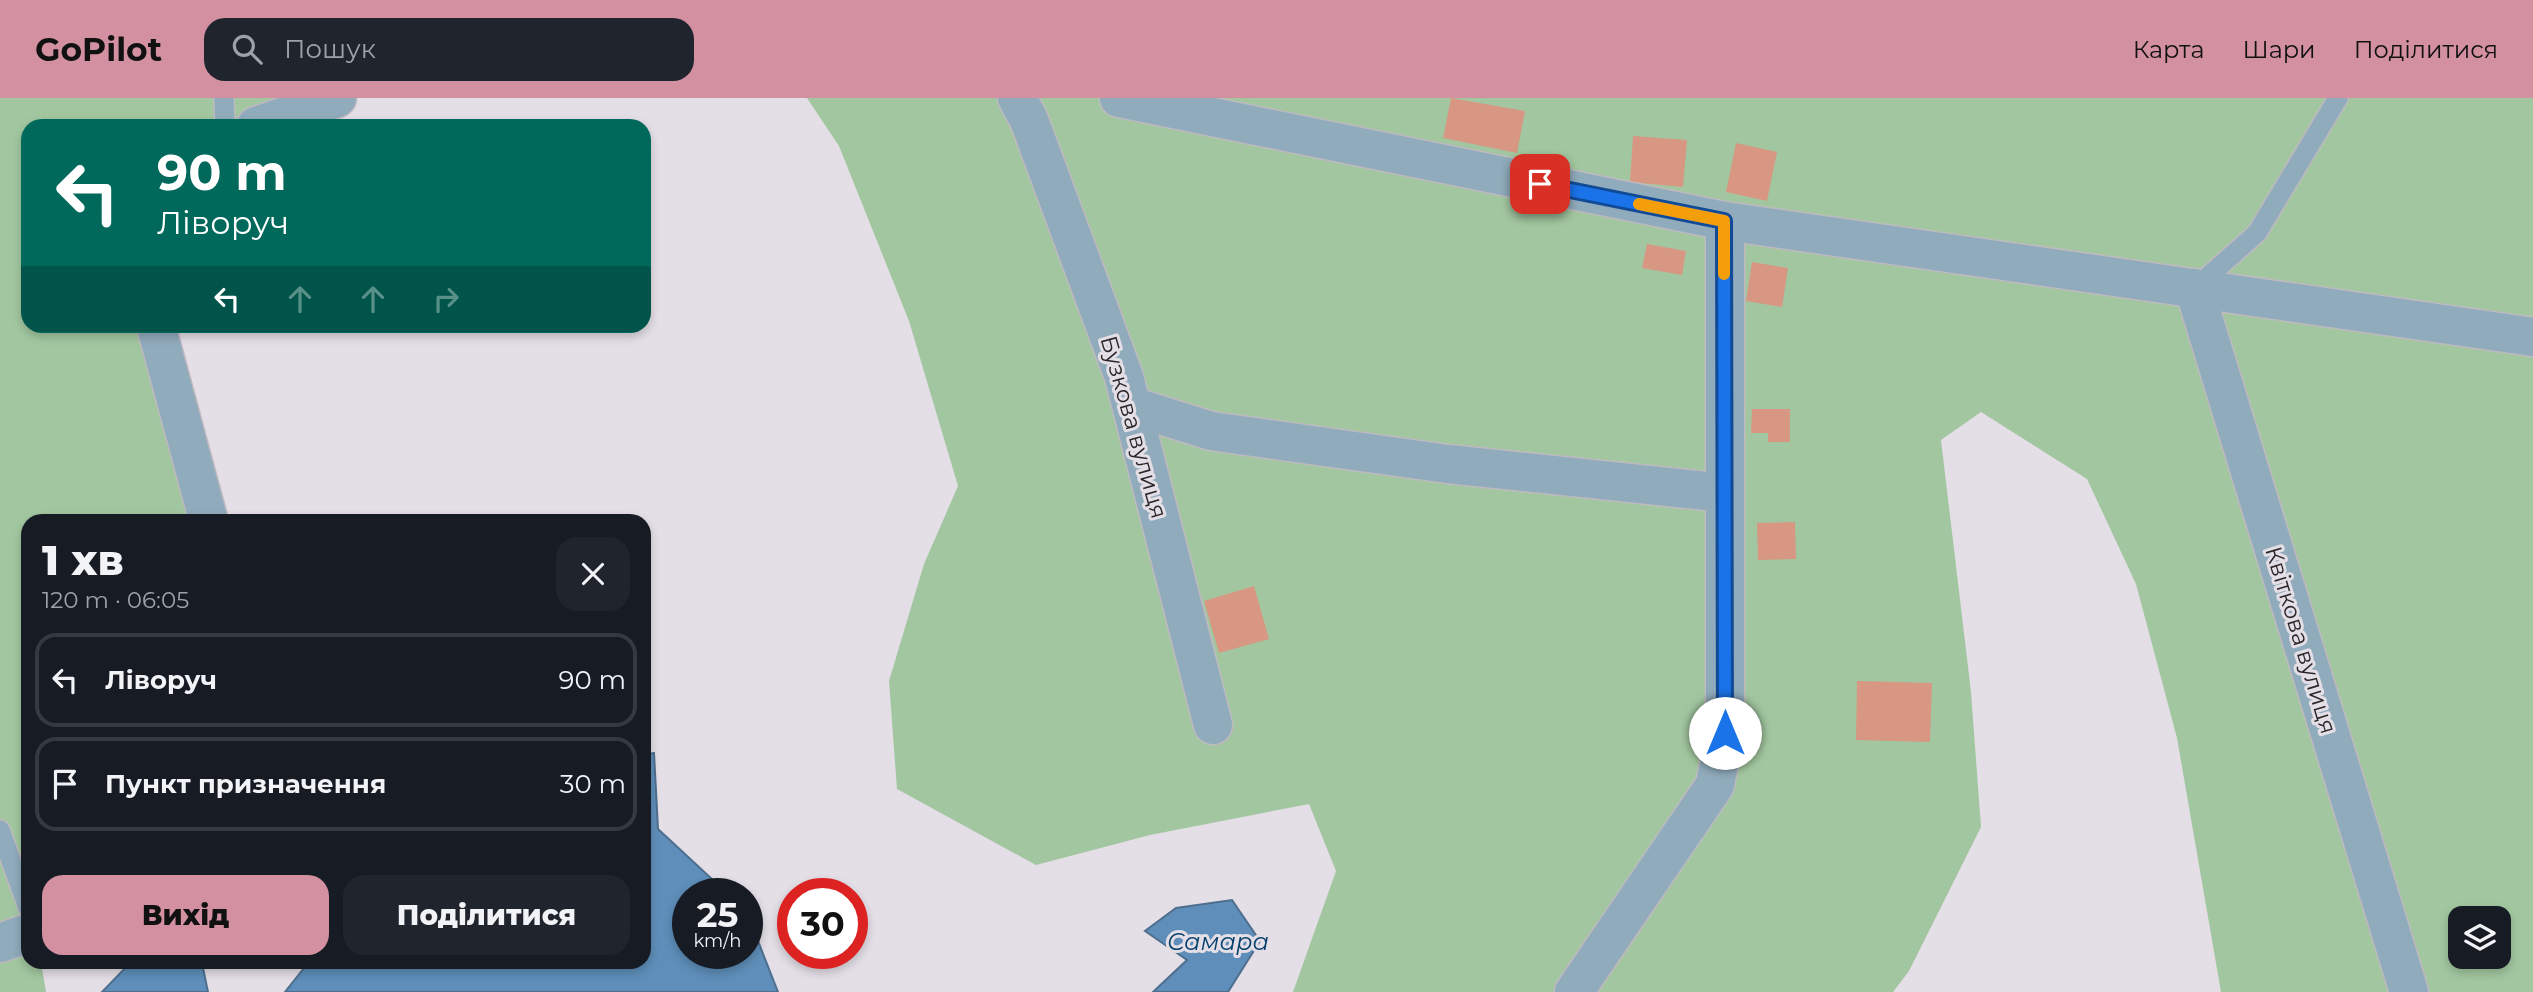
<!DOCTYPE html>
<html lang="uk">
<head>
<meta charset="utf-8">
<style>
  body { margin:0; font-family:Montserrat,sans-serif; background:#20242c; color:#f1f3f6; height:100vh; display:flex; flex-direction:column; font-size:26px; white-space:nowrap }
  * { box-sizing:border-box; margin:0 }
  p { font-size:23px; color:#9ea1a6 }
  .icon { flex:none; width:38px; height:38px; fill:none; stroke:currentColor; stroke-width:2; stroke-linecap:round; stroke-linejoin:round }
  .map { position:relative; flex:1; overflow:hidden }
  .side { position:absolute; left:21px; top:416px; width:630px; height:455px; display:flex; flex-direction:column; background:#171b24; border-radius:21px; box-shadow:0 4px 10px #0003 }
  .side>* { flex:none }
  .guide { position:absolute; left:21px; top:21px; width:630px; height:214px; border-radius:21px; box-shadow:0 4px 10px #0003; background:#00695c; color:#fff; overflow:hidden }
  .tools { position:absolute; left:2448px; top:808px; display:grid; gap:14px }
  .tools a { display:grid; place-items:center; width:63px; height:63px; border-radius:14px; background:#171b24; box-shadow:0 4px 10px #0003; font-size:35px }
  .speed { position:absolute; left:672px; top:780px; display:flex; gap:14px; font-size:35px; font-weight:700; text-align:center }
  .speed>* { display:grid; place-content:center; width:91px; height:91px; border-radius:50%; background:#171b24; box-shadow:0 4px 10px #0003; line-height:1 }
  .speed small { font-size:18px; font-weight:400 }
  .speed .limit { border:10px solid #d22; background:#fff; color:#111 }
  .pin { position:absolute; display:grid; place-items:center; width:60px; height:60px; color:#fff; margin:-30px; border-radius:14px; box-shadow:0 4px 10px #0006 }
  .me { position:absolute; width:77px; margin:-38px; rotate:0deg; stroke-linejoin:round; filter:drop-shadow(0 0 5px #0008) }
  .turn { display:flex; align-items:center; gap:24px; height:147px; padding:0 21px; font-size:32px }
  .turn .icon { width:91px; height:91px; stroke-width:2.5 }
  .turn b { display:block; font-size:49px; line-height:60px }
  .lanes { display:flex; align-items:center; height:66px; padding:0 21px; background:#0003; justify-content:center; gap:35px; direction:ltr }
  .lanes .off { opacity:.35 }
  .round { display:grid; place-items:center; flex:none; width:74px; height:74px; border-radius:21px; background:#20242c }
  .headline { display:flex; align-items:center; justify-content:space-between; height:119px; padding:0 21px }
  h1 { font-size:42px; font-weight:800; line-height:52px }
  .action { display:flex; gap:14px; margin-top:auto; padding:14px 21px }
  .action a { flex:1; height:80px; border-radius:21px; background:#d290a0; color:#111; font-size:28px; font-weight:800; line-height:80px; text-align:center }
  .action a+a { background:#20242c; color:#f1f3f6 }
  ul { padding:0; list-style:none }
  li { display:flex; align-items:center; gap:21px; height:94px; margin:0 14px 10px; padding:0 7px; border:4px solid #363941; border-radius:21px }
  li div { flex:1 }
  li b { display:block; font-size:26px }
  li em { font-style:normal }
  header { display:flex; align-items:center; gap:42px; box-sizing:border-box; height:98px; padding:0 35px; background:#d290a0; color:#111 }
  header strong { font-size:33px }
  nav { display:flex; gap:38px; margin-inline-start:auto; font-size:24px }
  .search { width:490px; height:63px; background:#20242c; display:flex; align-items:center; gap:18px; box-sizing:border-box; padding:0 24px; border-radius:21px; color:#9ea1a6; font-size:26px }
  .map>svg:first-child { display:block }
  .green { fill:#a2c7a0; fill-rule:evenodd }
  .water { fill:#5e8eb9; stroke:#4e6f8e; stroke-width:2 }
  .building { fill:#d89782 }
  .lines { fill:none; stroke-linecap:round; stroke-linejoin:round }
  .service-casing { stroke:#bfb9c0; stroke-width:22 }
  .minor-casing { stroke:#bfb9c0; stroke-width:41 }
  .service { stroke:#90abbb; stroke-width:19 }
  .minor { stroke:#90abbb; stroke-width:38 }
  .route-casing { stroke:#114b97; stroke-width:18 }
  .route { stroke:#1a73e8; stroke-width:12 }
  .slow { stroke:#f59e0b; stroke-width:12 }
  .labels { text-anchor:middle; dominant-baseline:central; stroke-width:6; stroke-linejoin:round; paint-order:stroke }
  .street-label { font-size:23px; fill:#292629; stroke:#e4dee6 }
  .water-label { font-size:24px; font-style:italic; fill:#09436d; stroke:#e4dee6 }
</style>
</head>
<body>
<header>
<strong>GoPilot</strong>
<div class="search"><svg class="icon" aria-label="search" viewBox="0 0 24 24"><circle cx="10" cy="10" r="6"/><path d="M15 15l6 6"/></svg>Пошук</div>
<nav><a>Карта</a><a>Шари</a><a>Поділитися</a></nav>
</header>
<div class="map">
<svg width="2533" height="894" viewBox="0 0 2533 894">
  <rect width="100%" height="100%" fill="#e4dee6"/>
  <path class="green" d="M 0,0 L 337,0 L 256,28 L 28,28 L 28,228 L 156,228 L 209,423 L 28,424 L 28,864 L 41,865 L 46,894 L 0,894 Z
    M 807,0 L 2533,0 L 2533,894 L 2221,894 L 2177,640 L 2136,486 L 2087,381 L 1981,314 L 1941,342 L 1971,594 L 1981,729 L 1909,873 L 1893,894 L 1293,894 L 1336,773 L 1309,706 L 1150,737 L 1036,767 L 897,691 L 889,583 L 924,466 L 958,388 L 909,223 L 839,48 ZM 2460,821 L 2499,821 L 2499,859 L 2460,859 Z"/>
  <path class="water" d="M 654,655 L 658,731 L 728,796 L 688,796 L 688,856 L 747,856 L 747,815 L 778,894 L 285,894 L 308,865 L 644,864 L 644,657 Z
    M 1232,802 L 1260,843 L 1228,894 L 1153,894 L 1187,862 L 1145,833 L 1176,810 Z
    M 130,865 L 202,865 L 208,894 L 102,894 Z"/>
  <path class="building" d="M 1451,0 L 1525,13 L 1517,55 L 1443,40 Z
    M 1633,38 L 1687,42 L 1683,89 L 1630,84 Z
    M 1736,45 L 1777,54 L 1767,103 L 1726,94 Z
    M 1647,146 L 1686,153 L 1682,177 L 1642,170 Z
    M 1752,164 L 1788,170 L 1782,209 L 1746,203 Z
    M 1752,311 L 1790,311 L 1790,344 L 1768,344 L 1768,335 L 1751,335 Z
    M 1795,424 L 1796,461 L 1758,462 L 1757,425 Z
    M 1254,488 L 1269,541 L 1219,555 L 1204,503 Z
    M 1857,583 L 1932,585 L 1930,644 L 1856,642 Z"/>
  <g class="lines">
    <defs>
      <path id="service" d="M 224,0 L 225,28
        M 2195,190 L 2257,135 L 2338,0
        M 0,732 L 28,810"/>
      <path id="minor" d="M 1017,0 L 1029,22 L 1124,279 L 1213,627
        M 1119,0 L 1725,123 L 2533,239
        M 256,28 L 337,0
        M 2194,190 L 2409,894
        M 156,228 L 209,424
        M 1132,308 L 1211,333 L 1448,366 L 1725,395
        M 0,845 L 28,835
        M 1574,894 L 1715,687 L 1725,635 L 1725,123"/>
    </defs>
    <use href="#service" class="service-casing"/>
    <use href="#minor" class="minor-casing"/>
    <use href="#service" class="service"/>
    <use href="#minor" class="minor"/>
  </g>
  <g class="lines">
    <defs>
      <path id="route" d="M 1540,86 L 1724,123 L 1725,635"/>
    </defs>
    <use href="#route" class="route-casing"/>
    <use href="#route" class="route"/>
    <path class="slow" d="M 1639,106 L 1724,123 L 1724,176"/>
  </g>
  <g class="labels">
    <g class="street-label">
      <text transform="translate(1134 329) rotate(74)">Бузкова вулиця</text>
      <text transform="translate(2301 542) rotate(73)">Квіткова вулиця</text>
    </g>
    <g class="water-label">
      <text x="1218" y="843">Самара</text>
    </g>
  </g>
</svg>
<div class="tools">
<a><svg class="icon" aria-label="layers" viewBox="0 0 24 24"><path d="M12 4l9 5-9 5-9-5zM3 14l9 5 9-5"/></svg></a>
</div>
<div class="speed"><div>25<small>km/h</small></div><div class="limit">30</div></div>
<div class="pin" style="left:1540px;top:86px;background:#d93025"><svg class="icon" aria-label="arrive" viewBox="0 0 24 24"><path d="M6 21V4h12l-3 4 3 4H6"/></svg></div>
<svg class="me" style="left:1725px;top:635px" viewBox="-20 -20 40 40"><circle r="19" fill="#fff"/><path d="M0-13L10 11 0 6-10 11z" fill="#1a73e8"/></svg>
<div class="guide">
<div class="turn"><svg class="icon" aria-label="left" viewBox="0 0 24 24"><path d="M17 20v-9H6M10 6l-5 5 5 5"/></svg><div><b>90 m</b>Ліворуч</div></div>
<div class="lanes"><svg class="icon" aria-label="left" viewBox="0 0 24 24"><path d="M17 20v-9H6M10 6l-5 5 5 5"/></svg><svg class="icon off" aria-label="ahead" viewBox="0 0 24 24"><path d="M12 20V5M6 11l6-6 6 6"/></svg><svg class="icon off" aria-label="ahead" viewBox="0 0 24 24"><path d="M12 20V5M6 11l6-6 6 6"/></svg><svg class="icon off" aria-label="right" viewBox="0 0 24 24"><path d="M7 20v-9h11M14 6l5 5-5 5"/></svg></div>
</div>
<section class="side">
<div class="headline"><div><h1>1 хв</h1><p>120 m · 06:05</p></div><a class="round"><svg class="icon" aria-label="close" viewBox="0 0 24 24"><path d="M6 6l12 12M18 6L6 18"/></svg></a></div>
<ul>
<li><svg class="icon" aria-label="left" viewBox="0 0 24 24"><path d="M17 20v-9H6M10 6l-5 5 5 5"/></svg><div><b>Ліворуч</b></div><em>90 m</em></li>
<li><svg class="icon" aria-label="arrive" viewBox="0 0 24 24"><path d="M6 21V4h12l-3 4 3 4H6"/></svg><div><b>Пункт призначення</b></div><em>30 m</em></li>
</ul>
<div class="action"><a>Вихід</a><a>Поділитися</a></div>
</section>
</div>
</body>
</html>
